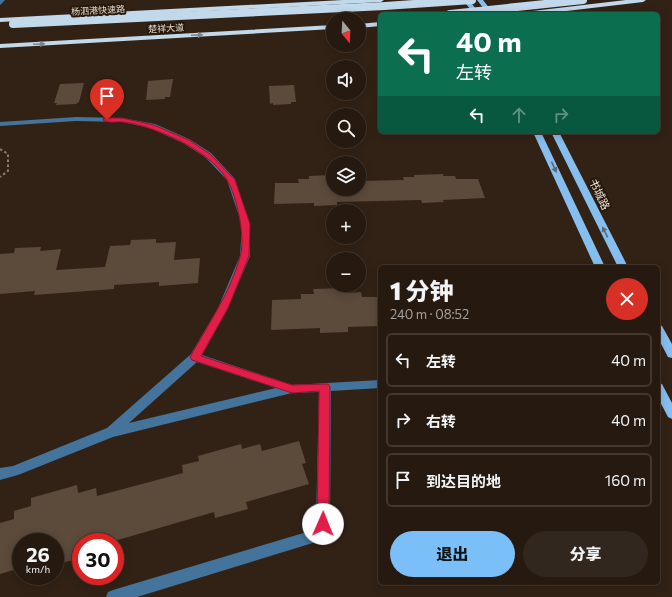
<!DOCTYPE html>
<html lang="zh">
<head>
<meta charset="utf-8">
<style>
  body { margin:0; font-family:Commissioner,"Noto Sans SC",sans-serif; background:#32271e; color:#f1f3f6; height:100vh; display:flex; flex-direction:column; font-size:15px; white-space:nowrap }
  * { box-sizing:border-box; margin:0 }
  p { font-size:13px; color:#a4a19f }
  .icon { flex:none; width:22px; height:22px; fill:none; stroke:currentColor; stroke-width:2; stroke-linecap:round; stroke-linejoin:round }
  .map { position:relative; flex:1; overflow:hidden }
  .panel { position:absolute; left:378px; top:265px; width:282px; height:320px; display:flex; flex-direction:column; background:#261a10; border-radius:6px; box-shadow:0 2px 10px #0003,0 0 0 1px #423830 }
  .panel>* { flex:none }
  .guide { position:absolute; left:378px; top:12px; width:282px; height:122px; border-radius:6px; box-shadow:0 2px 10px #0003,0 0 0 1px #423830; background:#0b6e4f; color:#fff; overflow:hidden }
  .needle { width:26px; rotate:162deg }
  .controls { position:absolute; left:326px; top:12px; display:grid; gap:8px }
  .controls a { display:grid; place-items:center; width:40px; height:40px; border-radius:50%; background:#261a10; box-shadow:0 2px 10px #0003,0 0 0 1px #423830; font-size:20px }
  .speed { position:absolute; left:12px; top:533px; display:flex; gap:8px; font-size:20px; font-weight:700; text-align:center }
  .speed>* { display:grid; place-content:center; width:52px; height:52px; border-radius:50%; background:#261a10; box-shadow:0 2px 10px #0003,0 0 0 1px #423830; line-height:1 }
  .speed small { font-size:10px; font-weight:400 }
  .speed .limit { border:6px solid #d22; background:#fff; color:#111 }
  .pin { position:absolute; display:grid; place-items:center; width:34px; height:34px; color:#fff; margin:-41px -17px; border-radius:50% 50% 50% 0; rotate:-45deg; box-shadow:0 0 4px #0007 }
  .pin .icon { rotate:45deg }
  .me { position:absolute; width:44px; margin:-22px; rotate:1deg; stroke-linejoin:round; filter:drop-shadow(0 0 3px #0008) }
  .turn { display:flex; align-items:center; gap:14px; height:84px; padding:0 12px; font-size:18px }
  .turn .icon { width:52px; height:52px; stroke-width:2.5 }
  .turn b { display:block; font-size:28px; line-height:34px }
  .lanes { display:flex; align-items:center; height:38px; padding:0 12px; background:#0003; justify-content:center; gap:20px; direction:ltr }
  .lanes .off { opacity:.35 }
  .round { display:grid; place-items:center; flex:none; width:42px; height:42px; border-radius:21px; background:#32271e }
  .overview { display:flex; align-items:center; justify-content:space-between; height:68px; padding:0 12px }
  h1 { font-size:24px; font-weight:800; line-height:30px }
  .cta { display:flex; gap:8px; margin-top:auto; padding:8px 12px }
  .cta a { flex:1; height:46px; border-radius:24px; background:#7abff8; color:#111; font-size:16px; font-weight:800; line-height:46px; text-align:center }
  .cta a+a { background:#32271e; color:#f1f3f6 }
  ul { padding:0; list-style:none }
  li { display:flex; align-items:center; gap:12px; height:54px; margin:0 8px 6px; padding:0 4px; border:2px solid #423830; border-radius:6px }
  li div { flex:1 }
  li b { display:block; font-size:15px }
  li em { font-style:normal }
  .map>svg:first-child { display:block }
  .building { fill:#5c4a3b }
  .lines { fill:none; stroke-linecap:round; stroke-linejoin:round }
  .path { stroke:#8a7c71; stroke-width:2; stroke-dasharray:2.5 2.5; stroke-linecap:butt }
  .minor { fill:#44739b; fill-rule:evenodd }
  .major { fill:#85beef; fill-rule:evenodd }
  .highway { fill:#c2d8eb; fill-rule:evenodd }
  .highway-bridge { stroke:#c2d8eb; stroke-width:8 }
  .oneway { fill:#7d8286 }
  .oneway2 { fill:#566c7d }
  .route { fill:#e11d48; stroke:#92132f }
  .labels { text-anchor:middle; dominant-baseline:central; stroke-width:4; stroke-linejoin:round; paint-order:stroke }
  .far-street-label { font-size:9px; fill:#e5dad1; stroke:#28190b }
  .street-label { font-size:11px; fill:#e5dad1; stroke:#28190b }
</style>
</head>
<body>
<div class="map">
<svg width="672" height="597" viewBox="0 0 672 597">
  <rect width="100%" height="100%" fill="#322215"/>
  <path class="building" d="M 173,79 L 170,97 L 165,97 L 165,99 L 146,100 L 148,81 Z
    M 84,83 L 79,102 L 76,104 L 56,105 L 57,103 L 54,103 L 60,84 Z
    M 294,85 L 296,102 L 291,102 L 291,104 L 273,105 L 273,103 L 270,104 L 269,86 Z
    M 443,174 L 443,176 L 455,176 L 456,179 L 478,179 L 485,198 L 443,200 L 444,202 L 422,203 L 421,200 L 337,202 L 337,205 L 314,206 L 314,203 L 274,204 L 275,183 L 299,183 L 298,179 L 309,179 L 309,176 L 333,175 L 333,189 L 359,189 L 359,181 L 404,180 L 403,177 L 414,177 L 414,175 Z
    M 156,239 L 156,243 L 176,242 L 174,260 L 200,258 L 198,283 L 159,286 L 159,282 L 114,285 L 114,289 L 34,295 L 35,291 L 0,294 L 0,254 L 14,253 L 15,248 L 41,247 L 40,251 L 61,249 L 56,270 L 105,267 L 110,246 L 130,245 L 131,240 Z
    M 347,288 L 348,293 L 361,292 L 362,297 L 380,297 L 380,326 L 348,327 L 348,332 L 320,333 L 320,328 L 271,330 L 272,300 L 301,299 L 301,294 L 314,294 L 313,289 Z
    M 299,441 L 306,463 L 302,464 L 309,484 L 246,502 L 248,509 L 215,518 L 214,512 L 111,542 L 81,542 L 80,558 L 55,565 L 55,542 L 21,542 L 21,568 L 0,574 L 0,523 L 14,519 L 14,511 L 31,506 L 31,498 L 77,485 L 78,493 L 96,488 L 97,496 L 183,473 L 182,465 L 199,461 L 198,456 L 241,444 L 242,449 L 260,444 L 262,451 Z"/>
  <g class="lines">
    <path class="path" d="M 0,149 L 8,154 L 8,171 L 0,177"/>
    <path class="minor" d="M 0,0 L 5,0 L 0,5 Z
      M 76,117 L 122,118 L 155,124 L 189,139 L 211,153 L 235,179 L 250,225 L 250,256 L 228,308 L 202,355 L 292,385 L 380,380 L 380,388 L 331,391 L 330,524 L 316,542 L 137,597 L 106,597 L 108,592 L 113,590 L 307,532 L 316,522 L 319,392 L 292,393 L 113,437 L 18,475 L 0,480 L 0,468 L 13,466 L 107,428 L 191,354 L 218,308 L 240,256 L 242,225 L 227,180 L 205,157 L 183,143 L 150,128 L 122,122 L 76,121 L 0,126 L 0,122 ZM 197,362 L 276,388 L 129,423 Z"/>
    <path class="major" d="M 463,0 L 469,0 L 480,14 L 474,14 Z
      M 477,0 L 483,0 L 494,14 L 488,14 Z
      M 533,132 L 541,132 L 605,267 L 595,267 Z
      M 551,132 L 559,132 L 628,267 L 618,267 Z
      M 658,325 L 662,326 L 672,344 L 672,358 L 668,357 L 658,338 Z
      M 658,383 L 662,384 L 672,403 L 672,419 L 668,417 L 658,398 Z"/>
    <path class="highway" d="M 343,0 L 384,0 L 381,2 L 0,22 L 0,18 Z
      M 626,0 L 646,0 L 643,2 L 541,14 L 521,14 L 524,12 Z
      M 380,22 L 380,26 L 359,28 L 359,24 Z
      M 333,25 L 333,29 L 0,48 L 0,44 Z"/>
    <path class="highway-bridge" d="M 450,14 L 583,0
      M 13,24 L 385,6 L 472,0"/>
  </g>
  <defs><path id="oneway-solid" d="M-6-.8H1V-3.2L6.5 0L1 3.2V.8H-6Z"/></defs>
  <g class="oneway">
    <use href="#oneway-solid" transform="translate(197 35) rotate(-3)"/>
    <use href="#oneway-solid" transform="translate(39 44) rotate(-3)"/>
  </g>
  <g class="oneway2">
    <use href="#oneway-solid" transform="translate(554 167) rotate(65)"/>
    <use href="#oneway-solid" transform="translate(605 232) rotate(-116)"/>
  </g>
  <path class="route" d="M 104,118 L 122,118 L 154,125 L 189,140 L 210,154 L 235,180 L 250,224 L 249,256 L 228,308 L 201,356 L 292,385 L 328,384 L 330,387 L 329,524 L 327,528 L 323,530 L 318,528 L 317,524 L 319,391 L 292,393 L 192,360 L 190,357 C 208,325 230,293 240,257 C 246,239 237,196 227,180 C 218,163 193,147 176,139 C 158,131 143,125 124,122 C 117,121 109,124 103,120 Z"/>
  <g class="labels">
    <g class="far-street-label">
      <text transform="translate(98 10) rotate(-3)">杨泗港快速路</text>
      <text transform="translate(166 28) rotate(-3)">楚祥大道</text>
    </g>
    <g class="street-label">
      <text transform="translate(600 194) rotate(64)">书城路</text>
    </g>
  </g>
</svg>
<div class="controls">
<a><svg class="needle" viewBox="-14 -14 28 28"><path d="M0-13l5 13h-10z" fill="#e53935"/><path d="M0 13l5-13h-10z" fill="#a4a19f"/></svg></a>
<a><svg class="icon" aria-label="sound" viewBox="0 0 24 24"><path d="M4 9h4l5-4v14l-5-4H4zM17 9q2 3 0 6"/></svg></a>
<a><svg class="icon" aria-label="search" viewBox="0 0 24 24"><circle cx="10" cy="10" r="6"/><path d="M15 15l6 6"/></svg></a>
<a><svg class="icon" aria-label="layers" viewBox="0 0 24 24"><path d="M12 4l9 5-9 5-9-5zM3 14l9 5 9-5"/></svg></a>
<a>+</a>
<a>−</a>
</div>
<div class="speed"><div>26<small>km/h</small></div><div class="limit">30</div></div>
<div class="pin" style="left:107px;top:120px;background:#d93025"><svg class="icon" aria-label="arrive" viewBox="0 0 24 24"><path d="M6 21V4h12l-3 4 3 4H6"/></svg></div>
<svg class="me" style="left:323px;top:524px" viewBox="-20 -20 40 40"><circle r="19" fill="#fff"/><path d="M0-13L10 11 0 6-10 11z" fill="#e11d48"/></svg>
<div class="guide">
<div class="turn"><svg class="icon" aria-label="left" viewBox="0 0 24 24"><path d="M17 20v-9H6M10 6l-5 5 5 5"/></svg><div><b>40 m</b>左转</div></div>
<div class="lanes"><svg class="icon" aria-label="left" viewBox="0 0 24 24"><path d="M17 20v-9H6M10 6l-5 5 5 5"/></svg><svg class="icon off" aria-label="ahead" viewBox="0 0 24 24"><path d="M12 20V5M6 11l6-6 6 6"/></svg><svg class="icon off" aria-label="right" viewBox="0 0 24 24"><path d="M7 20v-9h11M14 6l5 5-5 5"/></svg></div>
</div>
<section class="panel">
<div class="overview"><div><h1>1 分钟</h1><p>240 m · 08:52</p></div><a class="round" style="background:#d93025;color:#fff"><svg class="icon" aria-label="close" viewBox="0 0 24 24"><path d="M6 6l12 12M18 6L6 18"/></svg></a></div>
<ul>
<li><svg class="icon" aria-label="left" viewBox="0 0 24 24"><path d="M17 20v-9H6M10 6l-5 5 5 5"/></svg><div><b>左转</b></div><em>40 m</em></li>
<li><svg class="icon" aria-label="right" viewBox="0 0 24 24"><path d="M7 20v-9h11M14 6l5 5-5 5"/></svg><div><b>右转</b></div><em>40 m</em></li>
<li><svg class="icon" aria-label="arrive" viewBox="0 0 24 24"><path d="M6 21V4h12l-3 4 3 4H6"/></svg><div><b>到达目的地</b></div><em>160 m</em></li>
</ul>
<div class="cta"><a>退出</a><a>分享</a></div>
</section>
</div>
</body>
</html>
